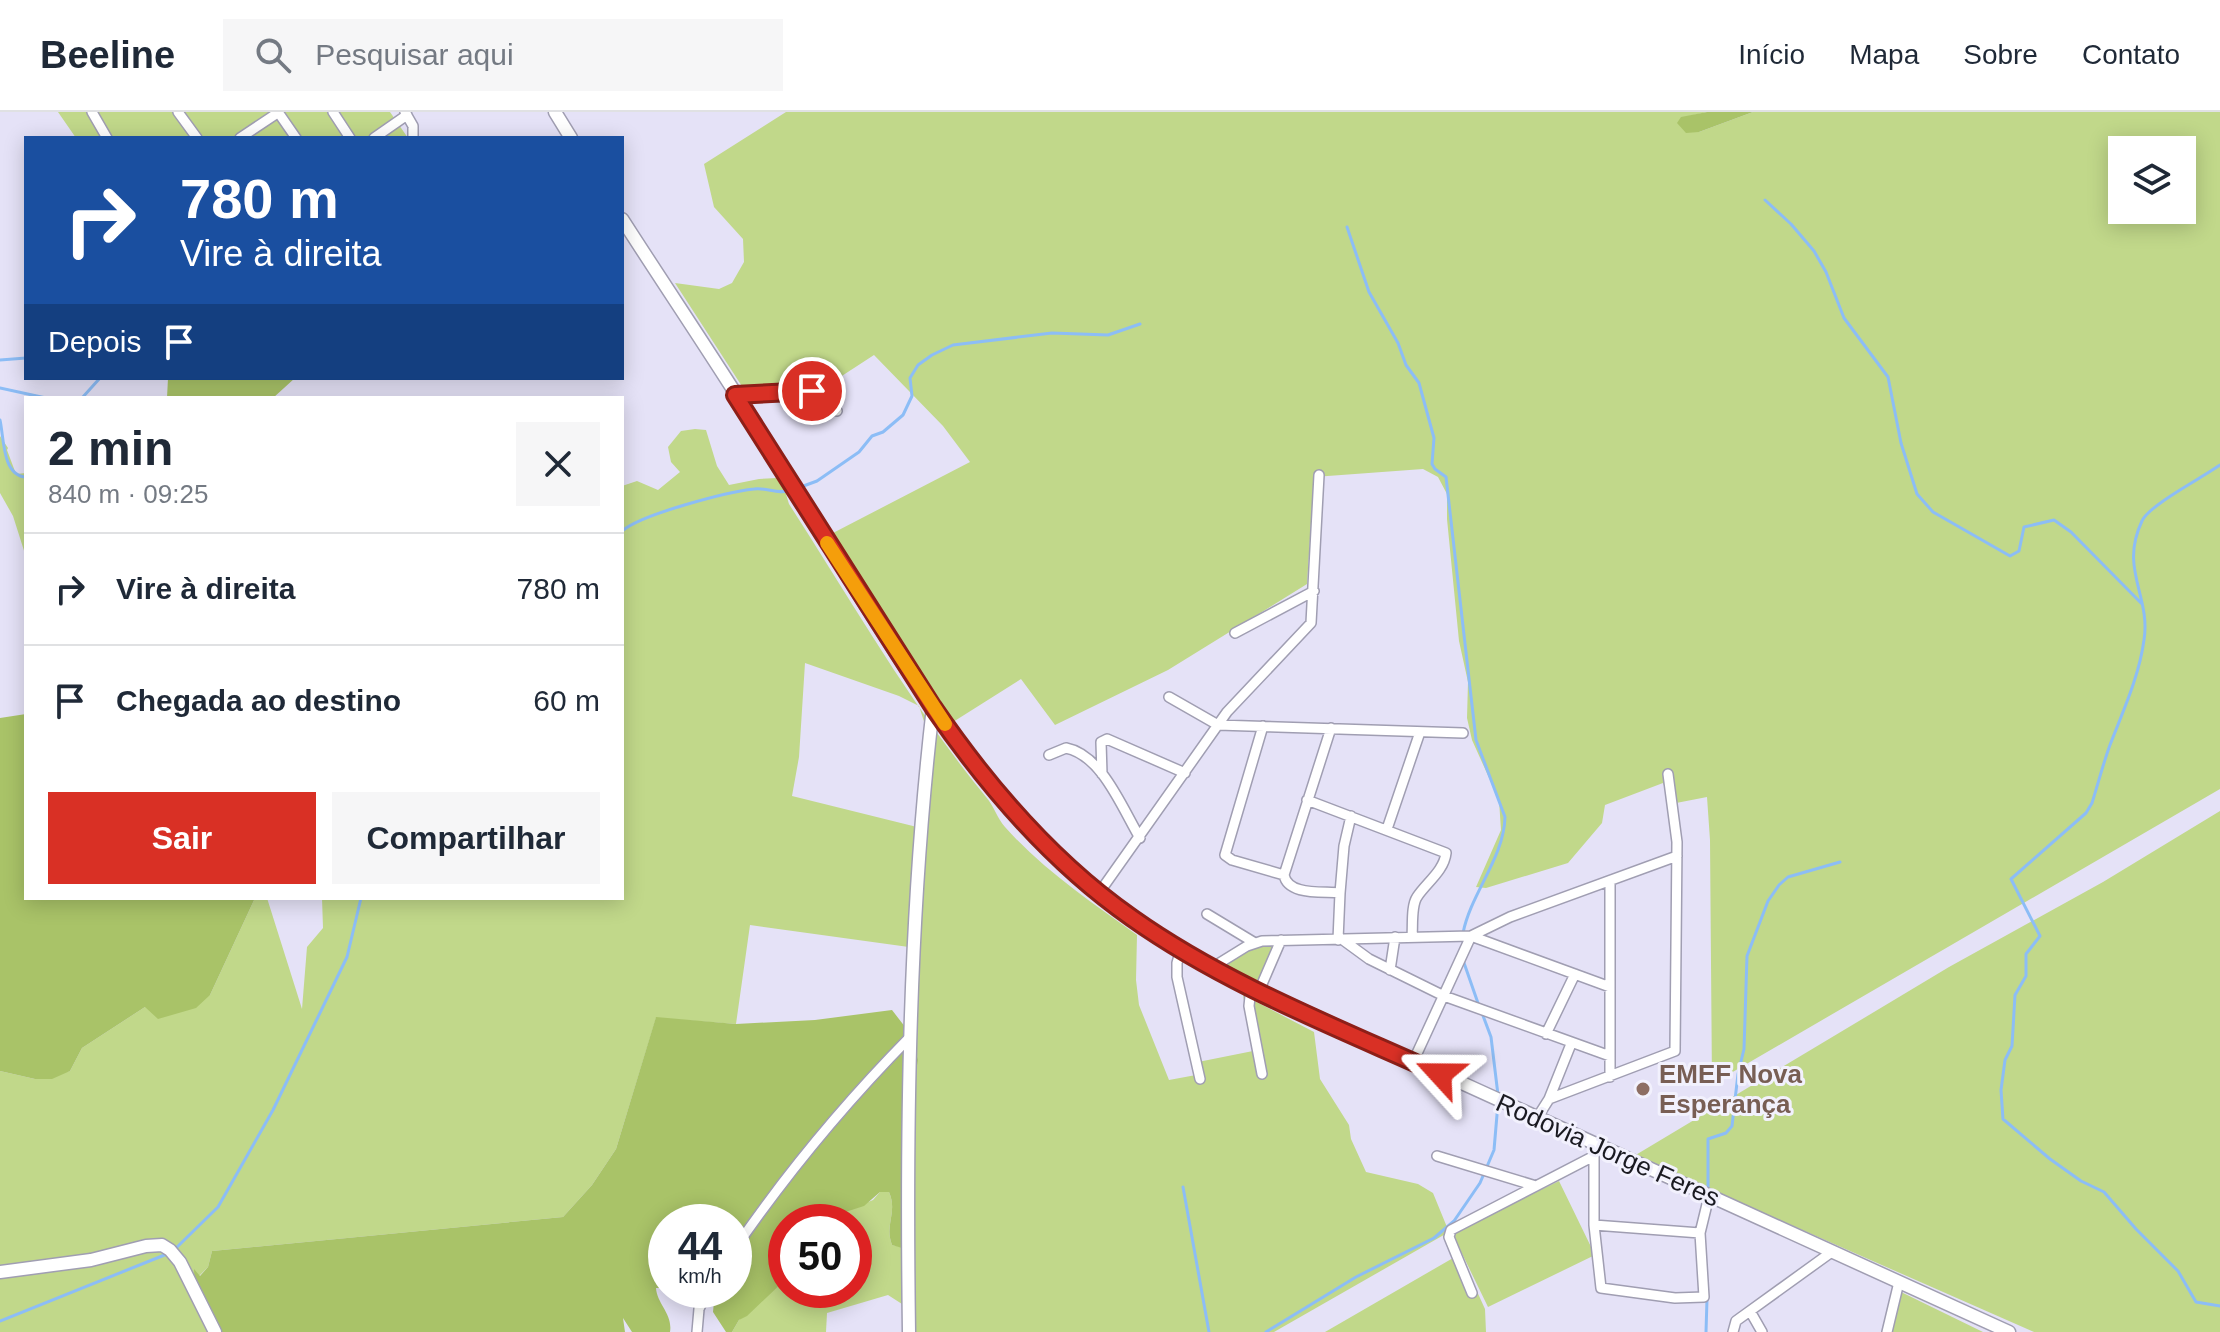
<!DOCTYPE html>
<html lang="pt">
<head>
<meta charset="utf-8">
<style>
  body { margin:0; font-family:Helvetica,sans-serif; background:#f6f6f7; color:#1f2937; height:100vh; display:flex; flex-direction:column; font-size:30px; white-space:nowrap }
  * { box-sizing:border-box; margin:0 }
  p { font-size:26px; color:#747a83 }
  .icon { flex:none; width:44px; height:44px; fill:none; stroke:currentColor; stroke-width:2; stroke-linecap:round; stroke-linejoin:round }
  .map { position:relative; flex:1; overflow:hidden }
  .drawer { position:absolute; left:24px; top:284px; width:600px; height:504px; display:flex; flex-direction:column; background:#fff; border-radius:0px; box-shadow:0 4px 20px #0003 }
  .drawer>* { flex:none }
  .hud { position:absolute; left:24px; top:24px; width:600px; height:244px; border-radius:0px; box-shadow:0 4px 20px #0003; background:#1a4fa0; color:#fff; overflow:hidden }
  .controls { position:absolute; left:2108px; top:24px; display:grid; gap:16px }
  .controls a { display:grid; place-items:center; width:88px; height:88px; border-radius:0px; background:#fff; box-shadow:0 4px 20px #0003; font-size:40px }
  .speed { position:absolute; left:648px; top:1092px; display:flex; gap:16px; font-size:40px; font-weight:700; text-align:center }
  .speed>* { display:grid; place-content:center; width:104px; height:104px; border-radius:50%; background:#fff; box-shadow:0 4px 20px #0003; line-height:1 }
  .speed small { font-size:20px; font-weight:400 }
  .speed .limit { border:12px solid #d22; background:#fff; color:#111 }
  .pin { position:absolute; display:grid; place-items:center; width:68px; height:68px; color:#fff; margin:-34px; border:4px solid #fff; border-radius:50%; box-shadow:0 2px 8px #0007 }
  .me { position:absolute; width:88px; margin:-44px; rotate:294deg; stroke-linejoin:round; filter:drop-shadow(0 0 6px #0008) }
  .turn { display:flex; align-items:center; gap:28px; height:168px; padding:0 24px; font-size:36px }
  .turn .icon { width:104px; height:104px; stroke-width:2.5 }
  .turn b { display:block; font-size:56px; line-height:68px }
  .then { display:flex; align-items:center; height:76px; padding:0 24px; background:#0003; gap:16px; font-size:30px }
  .round { display:grid; place-items:center; flex:none; width:84px; height:84px; border-radius:0px; background:#f6f6f7 }
  .overview { display:flex; align-items:center; justify-content:space-between; height:136px; padding:0 24px }
  h1 { font-size:48px; font-weight:700; line-height:60px }
  .button { display:flex; gap:16px; margin-top:auto; padding:16px 24px }
  .button a { flex:1; height:92px; border-radius:0px; background:#d93025; color:#fff; font-size:32px; font-weight:700; line-height:92px; text-align:center }
  .button a+a { background:#f6f6f7; color:#1f2937 }
  ul { padding:0; list-style:none }
  li { display:flex; align-items:center; gap:24px; height:112px; padding:0 24px; border-top:2px solid #e0e1e3 }
  li div { flex:1 }
  li b { display:block; font-size:30px }
  li em { font-style:normal }
  header { display:flex; align-items:center; gap:48px; box-sizing:border-box; height:112px; padding:0 40px; background:#fff; border-bottom:2px solid #e0e1e3 }
  header strong { font-size:38px }
  nav { display:flex; gap:44px; margin-inline-start:auto; font-size:28px }
  .search { width:560px; height:72px; background:#f6f6f7; display:flex; align-items:center; gap:20px; box-sizing:border-box; padding:0 28px; border-radius:0px; color:#747a83; font-size:30px }
  .map>svg:first-child { display:block }
  .green { fill:#c1d88a; fill-rule:evenodd }
  .forest { fill:#a9c368 }
  .lines { fill:none; stroke-linecap:round; stroke-linejoin:round }
  .stream { stroke:#8cbdf6; stroke-width:3 }
  .street-casing { stroke:#a09eb2; stroke-width:12 }
  .secondary-casing { stroke:#a09eb2; stroke-width:15 }
  .street { stroke:#fff; stroke-width:9 }
  .secondary { stroke:#fff; stroke-width:12 }
  .route-casing { stroke:#8d1f18; stroke-width:20 }
  .route { stroke:#d93025; stroke-width:14 }
  .slow { stroke:#f59e0b; stroke-width:14 }
  .education-dot { fill:#8d6e63; stroke:#f2f1fd; stroke-width:3 }
  .labels { text-anchor:middle; dominant-baseline:central; stroke-width:6; stroke-linejoin:round; paint-order:stroke }
  .education-label { font-size:26px; font-weight:bold; fill:#785e54; stroke:#f2f1fd; text-anchor:start }
  .street-label { font-size:26px; fill:#1a1a21; stroke:#f2f1fd }
</style>
</head>
<body>
<header>
<strong>Beeline</strong>
<div class="search"><svg class="icon" aria-label="search" viewBox="0 0 24 24"><circle cx="10" cy="10" r="6"/><path d="M15 15l6 6"/></svg>Pesquisar aqui</div>
<nav><a>Início</a><a>Mapa</a><a>Sobre</a><a>Contato</a></nav>
</header>
<div class="map">
<svg width="2220" height="1220" viewBox="0 0 2220 1220">
  <rect width="100%" height="100%" fill="#e5e2f7"/>
  <path class="green" d="M 58,0 L 390,0 L 408,26 L 76,26 Z
    M 786,0 L 1707,0 L 1681,6 L 1699,20 L 1753,0 L 2220,0 L 2220,677 L 1712,972 L 1710,728 L 1707,685 L 1671,692 L 1663,671 L 1605,693 L 1602,711 L 1568,751 L 1486,776 L 1476,775 L 1501,718 L 1499,688 L 1472,628 L 1467,606 L 1468,570 L 1459,529 L 1447,407 L 1447,382 L 1438,365 L 1423,357 L 1314,365 L 1307,472 L 1168,558 L 1055,613 L 1021,567 L 953,610 L 935,587 L 833,421 L 970,350 L 943,314 L 874,243 L 831,271 L 815,275 L 747,282 L 675,171 L 719,177 L 732,171 L 744,150 L 743,127 L 714,95 L 704,52 ZM 2122,38 L 2182,38 L 2182,98 L 2122,98 Z
    M 695,317 L 706,318 L 717,354 L 729,373 L 759,367 L 777,366 L 785,379 L 789,392 C 852,490 912,595 986,685 C 994,694 997,706 1005,715 C 1043,758 1091,790 1137,823 L 1136,868 L 1139,893 L 1169,968 L 1196,963 L 1198,950 L 1253,939 L 1243,883 L 1314,920 L 1320,967 L 1349,1013 L 1351,1027 L 1366,1060 L 1418,1072 L 1433,1081 L 1449,1120 L 1274,1220 L 910,1220 L 902,1192 L 888,1183 L 827,1201 L 826,1220 L 732,1220 L 739,1208 L 786,1167 L 786,1178 L 854,1178 L 854,1110 L 837,1110 L 836,1103 L 873,1088 L 880,1080 L 889,1080 C 898,1101 884,1112 892,1133 L 902,1135 L 915,940 L 916,836 L 750,813 L 736,912 L 656,906 L 616,1037 L 592,1073 L 563,1105 L 212,1139 L 208,1155 L 199,1164 L 195,1159 L 218,1220 L 0,1220 L 0,959 L 35,967 L 70,959 L 82,936 L 145,895 L 210,883 L 255,786 L 267,786 L 302,897 L 307,835 L 323,816 L 322,786 L 622,786 L 622,374 L 637,369 L 658,378 L 680,360 L 671,350 L 668,335 L 681,319 ZM 805,551 L 899,584 L 919,594 L 929,625 L 917,715 L 792,684 L 799,645 Z
    M 0,324 L 8,336 L 7,338 L 16,362 L 26,361 L 26,445 L 13,404 L 0,381 Z
    M 2220,699 L 2220,1220 L 2034,1220 L 1634,1044 L 1949,855 L 2103,770 Z
    M 1262,831 L 1277,831 L 1257,874 L 1218,855 Z
    M 1559,1069 L 1595,1143 L 1488,1195 L 1452,1121 Z
    M 1460,1142 L 1485,1197 L 1486,1220 L 1325,1220 Z
    M 1899,1179 L 1983,1220 L 1889,1220 Z"/>
  <path class="forest" d="M 1707,0 L 1753,0 L 1699,20 L 1686,21 L 1677,11 L 1681,5 Z
    M 168,266 L 295,266 L 273,286 L 167,286 Z
    M 26,602 L 26,786 L 255,786 L 210,883 L 196,896 L 158,907 L 145,895 L 82,936 L 70,959 L 52,967 L 35,967 L 0,959 L 0,606 Z
    M 892,898 L 909,920 L 918,948 L 911,984 L 902,1136 L 892,1133 C 884,1112 898,1101 889,1080 L 880,1080 L 864,1094 L 836,1103 L 837,1110 L 786,1110 L 786,1167 L 747,1204 L 739,1208 L 732,1220 L 726,1220 L 713,1200 L 715,1178 L 734,1178 L 734,1110 L 666,1110 L 666,1176 L 656,1176 C 657,1192 673,1202 670,1220 L 632,1220 L 623,1206 L 625,1220 L 218,1220 L 195,1178 L 194,1157 L 200,1164 L 208,1155 L 212,1139 L 563,1105 L 592,1073 L 616,1037 L 656,905 L 736,912 L 815,908 Z"/>
  <g class="lines">
    <path class="stream" d="M 1765,88 L 1791,112 L 1814,139 L 1826,160 L 1844,206 L 1888,265 L 1901,331 L 1917,382 L 1933,400 L 2010,444 L 2019,439 L 2024,415 L 2054,408 L 2071,420 L 2141,491
      M 1347,115 L 1369,180 L 1398,231 L 1406,253 L 1419,271 L 1434,326 L 1432,352 L 1435,357 L 1446,365 L 1476,628 L 1505,705 C 1504,746 1471,781 1463,821
      M 0,248 L 26,246
      M 0,276 L 46,286
      M 82,286 L 100,266
      M 0,308 C 4,325 2,364 26,365
      M 2220,353 C 2202,366 2149,393 2142,409 C 2119,457 2151,484 2144,528 C 2139,565 2123,599 2110,633 C 2103,652 2098,672 2092,691 L 2086,701 L 2011,767 L 2040,824 L 2026,842 L 2026,864 L 2015,883 L 2012,934 L 2005,948 L 2001,978 L 2003,1007 L 2050,1047 L 2081,1069 L 2104,1080 L 2136,1117 L 2178,1159 L 2196,1190 L 2220,1194
      M 798,376 L 817,369 L 859,340 L 872,324 L 883,320 L 903,303 L 912,284 L 910,266 L 918,253 L 932,243 L 953,233 L 1052,221 L 1108,223 L 1140,212
      M 622,419 C 642,402 727,380 754,377 C 767,375 778,383 791,378
      M 1463,848 L 1479,894
      M 1482,901 L 1491,925 L 1498,983
      M 1183,1075 L 1209,1220
      M 1708,1079 L 1708,1027 L 1726,1021 L 1732,1014 L 1738,962 L 1744,937 L 1747,844 L 1768,789 L 1779,773 L 1788,765 L 1840,750
      M 174,1138 L 218,1095 L 273,998 L 347,845 L 361,786
      M 0,1209 L 167,1142
      M 1266,1220 L 1356,1165 L 1434,1126 L 1454,1109 L 1480,1071 L 1494,1038 L 1498,991
      M 1706,1220 L 1707,1187"/>
    <defs>
      <path id="street" d="M 92,0 L 107,26
        M 178,0 L 197,26
        M 278,0 L 296,26
        M 333,0 L 350,26
        M 405,0 L 413,14 L 413,26
        M 240,26 L 279,0
        M 374,26 L 407,3
        M 735,283 L 819,280 L 828,285 L 837,299
        M 1235,521 L 1314,479
        M 1169,585 L 1218,613 L 1463,621
        M 1263,614 L 1225,743 L 1232,748 L 1284,763 C 1288,784 1323,779 1340,781 L 1338,828
        M 1049,643 L 1066,636 C 1102,643 1122,696 1140,726
        M 1102,662 L 1101,630 L 1107,627 L 1185,661
        M 1307,688 L 1446,741 C 1444,759 1426,771 1417,785 C 1411,794 1413,813 1412,824
        M 1387,717 L 1420,620
        M 1284,763 L 1331,616
        M 1099,781 L 1227,600 L 1311,511 L 1319,363
        M 1340,781 L 1344,734 L 1351,704
        M 1207,802 L 1255,831
        M 1343,828 L 1369,847 L 1444,884 L 1610,944
        M 1181,837 L 1177,851 L 1177,865 L 1200,967
        M 1213,855 L 1247,834 L 1262,829 L 1471,824 L 1610,875
        M 1390,858 L 1395,825
        M 1251,875 L 1249,894 L 1262,962
        M 1259,879 L 1281,828
        M 1546,922 L 1575,862
        M 1413,950 L 1471,824 L 1510,805 L 1677,744
        M 1610,965 L 1610,769
        M 1549,987 L 1675,939 L 1677,730 L 1668,662
        M 1537,1006 L 1549,987 L 1571,932
        M 1594,1032 L 1594,1113 L 1601,1176 L 1675,1186 L 1704,1185 L 1700,1121 L 1709,1084
        M 1437,1044 L 1536,1074
        M 1594,1113 L 1700,1121
        M 734,1138 C 786,1062 846,990 911,924
        M 1472,1181 L 1449,1125 L 1451,1118 L 1594,1044
        M 1750,1199 L 1762,1220
        M 697,1220 L 699,1197 L 708,1178
        M 1733,1220 L 1736,1209 L 1833,1139
        M 1887,1220 L 1899,1170"/>
      <path id="secondary" d="M 555,0 L 571,26
        M 622,107 C 676,191 732,273 783,357 C 875,508 963,670 1101,783 C 1147,820 1199,849 1251,875 L 2009,1220
        M 0,1160 L 91,1148 L 146,1134 L 162,1133 L 170,1138 L 180,1150 L 215,1220
        M 909,1220 C 906,1011 909,802 933,595"/>
    </defs>
    <use href="#street" class="street-casing"/>
    <use href="#secondary" class="secondary-casing"/>
    <use href="#street" class="street"/>
    <use href="#secondary" class="secondary"/>
  </g>
  <g class="lines">
    <defs>
      <path id="route" d="M 812,279 L 735,283 L 933,595 C 987,674 1053,751 1132,806 C 1225,872 1336,915 1440,962"/>
    </defs>
    <use href="#route" class="route-casing"/>
    <use href="#route" class="route"/>
    <path class="slow" d="M 827,431 L 945,612"/>
  </g>
  <circle class="education-dot" cx="1643" cy="977" r="8"/>
  <g class="labels">
    <g class="education-label">
      <text x="1659" y="962">EMEF Nova<tspan x="1659" dy="30">Esperança</tspan></text>
    </g>
    <g class="street-label">
      <text transform="translate(1608 1038) rotate(24)">Rodovia Jorge Feres</text>
    </g>
  </g>
</svg>
<div class="controls">
<a><svg class="icon" aria-label="layers" viewBox="0 0 24 24"><path d="M12 4l9 5-9 5-9-5zM3 14l9 5 9-5"/></svg></a>
</div>
<div class="speed"><div>44<small>km/h</small></div><div class="limit">50</div></div>
<div class="pin" style="left:812px;top:279px;background:#d93025"><svg class="icon" aria-label="arrive" viewBox="0 0 24 24"><path d="M6 21V4h12l-3 4 3 4H6"/></svg></div>
<svg class="me" style="left:1440px;top:962px" viewBox="-20 -20 40 40"><path d="M0-17L14 15 0 8-14 15z" fill="#d93025" stroke="#fff" stroke-width="4"/></svg>
<div class="hud">
<div class="turn"><svg class="icon" aria-label="right" viewBox="0 0 24 24"><path d="M7 20v-9h11M14 6l5 5-5 5"/></svg><div><b>780 m</b>Vire à direita</div></div>
<div class="then">Depois<svg class="icon" aria-label="arrive" viewBox="0 0 24 24"><path d="M6 21V4h12l-3 4 3 4H6"/></svg></div>
</div>
<section class="drawer">
<div class="overview"><div><h1>2 min</h1><p>840 m · 09:25</p></div><a class="round"><svg class="icon" aria-label="close" viewBox="0 0 24 24"><path d="M6 6l12 12M18 6L6 18"/></svg></a></div>
<ul>
<li><svg class="icon" aria-label="right" viewBox="0 0 24 24"><path d="M7 20v-9h11M14 6l5 5-5 5"/></svg><div><b>Vire à direita</b></div><em>780 m</em></li>
<li><svg class="icon" aria-label="arrive" viewBox="0 0 24 24"><path d="M6 21V4h12l-3 4 3 4H6"/></svg><div><b>Chegada ao destino</b></div><em>60 m</em></li>
</ul>
<div class="button"><a>Sair</a><a>Compartilhar</a></div>
</section>
</div>
</body>
</html>
